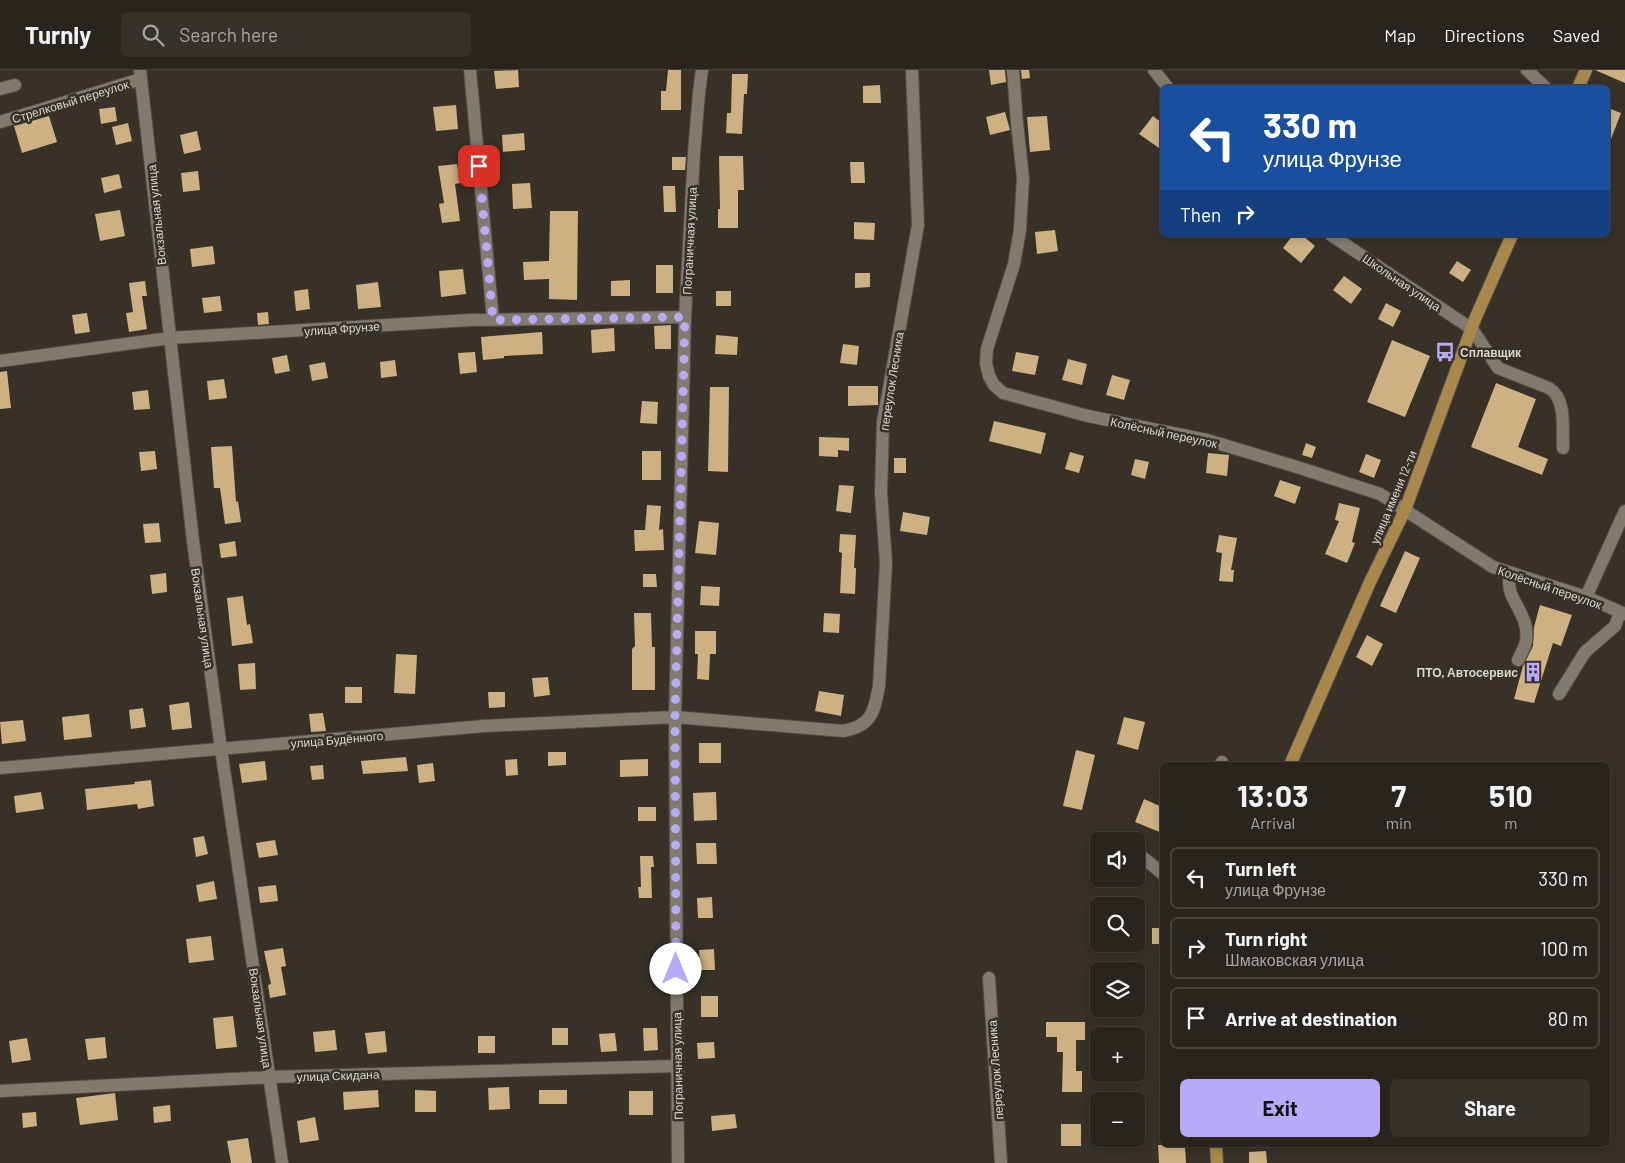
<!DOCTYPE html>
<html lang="en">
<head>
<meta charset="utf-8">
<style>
  body { margin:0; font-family:Barlow,sans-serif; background:#35312b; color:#f1f3f6; height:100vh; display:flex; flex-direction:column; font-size:19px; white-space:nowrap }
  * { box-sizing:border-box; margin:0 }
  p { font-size:16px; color:#a5a5a4 }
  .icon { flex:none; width:28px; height:28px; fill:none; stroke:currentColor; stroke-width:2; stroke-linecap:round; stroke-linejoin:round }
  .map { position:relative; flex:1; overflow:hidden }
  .panel { position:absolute; left:1160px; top:692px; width:450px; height:385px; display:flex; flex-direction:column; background:#29251e; border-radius:8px; box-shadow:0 2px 8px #0003,0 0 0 1px #45423c }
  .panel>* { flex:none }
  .guide { position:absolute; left:1160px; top:15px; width:450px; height:152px; border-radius:8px; box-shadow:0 2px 8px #0003,0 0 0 1px #45423c; background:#1a4fa0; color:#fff; overflow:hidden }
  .buttons { position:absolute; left:1090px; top:762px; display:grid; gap:10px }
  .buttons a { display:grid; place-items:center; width:55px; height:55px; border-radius:8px; background:#29251e; box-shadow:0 2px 8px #0003,0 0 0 1px #45423c; font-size:25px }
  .pin { position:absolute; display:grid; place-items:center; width:42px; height:42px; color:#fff; margin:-21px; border-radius:10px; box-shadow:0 2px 8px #0006 }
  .me { position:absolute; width:55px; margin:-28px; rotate:0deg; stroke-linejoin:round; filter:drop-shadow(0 0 4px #0008) }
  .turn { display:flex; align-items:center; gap:18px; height:105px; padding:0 20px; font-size:22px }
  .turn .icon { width:65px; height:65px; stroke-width:2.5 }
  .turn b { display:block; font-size:35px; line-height:42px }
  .then { display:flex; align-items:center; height:48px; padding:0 20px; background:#0003; gap:10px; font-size:19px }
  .eta { display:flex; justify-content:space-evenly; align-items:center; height:85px; text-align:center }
  .eta b { font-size:30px; font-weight:700; line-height:35px }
  .button { display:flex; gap:10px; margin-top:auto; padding:10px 20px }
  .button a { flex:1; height:58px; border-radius:8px; background:#b7abf8; color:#111; font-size:20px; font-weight:700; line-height:58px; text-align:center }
  .button a+a { background:#35312b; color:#f1f3f6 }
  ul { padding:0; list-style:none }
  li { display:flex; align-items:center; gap:15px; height:62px; margin:0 10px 8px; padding:0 10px; border:2px solid #45423c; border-radius:8px }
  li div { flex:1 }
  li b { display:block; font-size:19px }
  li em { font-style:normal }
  header { display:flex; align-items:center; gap:30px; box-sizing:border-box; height:70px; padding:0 25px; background:#29251e; border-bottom:1px solid #45423c }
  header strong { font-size:24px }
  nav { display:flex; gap:28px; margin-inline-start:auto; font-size:18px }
  .search { width:350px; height:45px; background:#35312b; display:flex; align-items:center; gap:12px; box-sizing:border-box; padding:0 18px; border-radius:8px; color:#a5a5a4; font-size:19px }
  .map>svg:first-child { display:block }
  .building { fill:#cdb182 }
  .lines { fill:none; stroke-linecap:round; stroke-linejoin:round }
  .minor-casing { stroke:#544e46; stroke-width:14 }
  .major-casing { stroke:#544e46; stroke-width:14 }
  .minor { stroke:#817a6f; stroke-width:12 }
  .major { stroke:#a9884c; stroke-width:12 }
  .route { stroke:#b7abf8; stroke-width:9; stroke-dasharray:0 16.2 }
  .labels { text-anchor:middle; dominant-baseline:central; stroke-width:5; stroke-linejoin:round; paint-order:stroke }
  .street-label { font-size:12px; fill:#dcd8d2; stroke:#373128 }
  .poi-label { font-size:12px; font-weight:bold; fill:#dcd8d2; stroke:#373128; text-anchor:start }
</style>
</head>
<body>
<header>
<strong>Turnly</strong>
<div class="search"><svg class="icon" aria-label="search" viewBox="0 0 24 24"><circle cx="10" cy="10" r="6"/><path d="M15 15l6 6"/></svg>Search here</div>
<nav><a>Map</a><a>Directions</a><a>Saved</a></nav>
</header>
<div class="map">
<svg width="1625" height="1093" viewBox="0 0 1625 1093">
  <rect width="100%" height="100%" fill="#373128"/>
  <path class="building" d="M 518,0 L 519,17 L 496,19 L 494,1 Z
    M 668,0 L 681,0 L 681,40 L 661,40 L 661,21 L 666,21 Z
    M 989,0 L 1005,0 L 1006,12 L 991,15 Z
    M 1021,0 L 1029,0 L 1030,8 L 1022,9 Z
    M 1595,0 L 1625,0 L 1625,13 Z
    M 732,4 L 748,4 L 747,24 L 744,24 L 742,64 L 726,63 L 727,43 L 731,43 Z
    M 880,15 L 881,33 L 863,33 L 863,16 Z
    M 456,35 L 458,59 L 436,61 L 433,37 Z
    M 115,37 L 117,51 L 101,54 L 99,39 Z
    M 1608,38 L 1621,43 L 1608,77 Z
    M 1005,42 L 1010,60 L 990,65 L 986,47 Z
    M 49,46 L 57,72 L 22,83 L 14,56 Z
    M 1047,46 L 1050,80 L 1030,82 L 1027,47 Z
    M 1153,46 L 1162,53 L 1162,73 L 1159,78 L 1139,64 Z
    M 128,53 L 132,71 L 116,75 L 112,57 Z
    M 197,61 L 201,80 L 184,84 L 180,65 Z
    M 524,63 L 525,80 L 503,82 L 502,65 Z
    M 719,86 L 743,86 L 744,120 L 738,120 L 738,158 L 718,158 L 718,139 L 720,139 Z
    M 672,87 L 686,87 L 685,100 L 672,100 Z
    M 850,92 L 864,92 L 865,113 L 851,113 Z
    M 457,94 L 460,113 L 455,114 L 460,151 L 442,153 L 439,134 L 444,133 L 438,96 Z
    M 198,101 L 200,120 L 183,122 L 181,103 Z
    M 119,104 L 122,118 L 104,123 L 101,108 Z
    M 530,113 L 532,138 L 513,139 L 512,114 Z
    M 663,116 L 675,116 L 676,142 L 664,142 Z
    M 120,140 L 125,166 L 100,171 L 95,144 Z
    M 550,141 L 578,141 L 577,230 L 549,229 L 549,209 L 524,210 L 523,192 L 549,191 Z
    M 854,152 L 875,153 L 874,170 L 854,169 Z
    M 1055,160 L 1058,181 L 1037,184 L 1035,162 Z
    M 1293,165 L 1302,165 L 1315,176 L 1301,193 L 1283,178 Z
    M 213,176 L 215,194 L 192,197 L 190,179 Z
    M 1457,191 L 1471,200 L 1463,212 L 1449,203 Z
    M 656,195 L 673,195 L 673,223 L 656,223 Z
    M 463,199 L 466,224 L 441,227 L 439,201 Z
    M 855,203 L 870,203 L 870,217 L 855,218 Z
    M 1344,206 L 1362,219 L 1351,234 L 1333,220 Z
    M 630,210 L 630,226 L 611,226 L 611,211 Z
    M 145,211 L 147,226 L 142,226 L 147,259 L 129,262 L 126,243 L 133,242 L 129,213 Z
    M 378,212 L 381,237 L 358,239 L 356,215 Z
    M 308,219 L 310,239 L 296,241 L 294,221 Z
    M 716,221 L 731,221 L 731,236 L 716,236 Z
    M 220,226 L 222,241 L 204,243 L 202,228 Z
    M 1386,233 L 1401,241 L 1393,257 L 1378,249 Z
    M 268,242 L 269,254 L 258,255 L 257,243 Z
    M 87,243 L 90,262 L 75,264 L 72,245 Z
    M 671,255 L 671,279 L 655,279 L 654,256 Z
    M 614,258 L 615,281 L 592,283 L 591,260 Z
    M 542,262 L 543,284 L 504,286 L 504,288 L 483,290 L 481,267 Z
    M 716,265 L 738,267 L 737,285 L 715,284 Z
    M 1392,270 L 1430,286 L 1405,347 L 1367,332 Z
    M 843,274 L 859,276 L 857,295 L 840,293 Z
    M 475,282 L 477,302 L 460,304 L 458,283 Z
    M 1016,282 L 1039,286 L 1035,305 L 1012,301 Z
    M 287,285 L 290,301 L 275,304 L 272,288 Z
    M 1068,289 L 1087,294 L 1082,315 L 1062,310 Z
    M 395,290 L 397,306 L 381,308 L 380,292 Z
    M 325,292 L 328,308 L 312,311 L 309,295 Z
    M 7,301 L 11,338 L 0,339 L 0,302 Z
    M 1112,305 L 1130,310 L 1124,330 L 1106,325 Z
    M 224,309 L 227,328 L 209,330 L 207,311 Z
    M 1496,313 L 1536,329 L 1518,377 L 1548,389 L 1542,405 L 1471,377 Z
    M 848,316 L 878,316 L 878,335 L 848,336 Z
    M 710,317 L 729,317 L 728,402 L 708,401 Z
    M 148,320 L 150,339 L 134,340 L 132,322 Z
    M 642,331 L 658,332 L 657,354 L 640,353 Z
    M 994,351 L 1046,363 L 1041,384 L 989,371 Z
    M 819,367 L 849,368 L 849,381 L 838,380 L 838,387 L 819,386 Z
    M 1306,373 L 1316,377 L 1312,388 L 1302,385 Z
    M 232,376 L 236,432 L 238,431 L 241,452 L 225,454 L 220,418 L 214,418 L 211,377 Z
    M 155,381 L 157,399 L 141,401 L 139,382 Z
    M 642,381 L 661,381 L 661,410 L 642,410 Z
    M 1070,382 L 1084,386 L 1079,403 L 1065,399 Z
    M 1208,383 L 1229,385 L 1227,406 L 1206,403 Z
    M 1366,384 L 1381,390 L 1374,408 L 1359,402 Z
    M 894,388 L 906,388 L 906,403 L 894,403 Z
    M 1135,389 L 1149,392 L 1145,409 L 1131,405 Z
    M 1280,410 L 1301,417 L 1295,434 L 1274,426 Z
    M 839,415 L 854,416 L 851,443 L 836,441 Z
    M 1339,433 L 1360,438 L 1352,472 L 1355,473 L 1347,493 L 1325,484 L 1339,451 L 1335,450 Z
    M 647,435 L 661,436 L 659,460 L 663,459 L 664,480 L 635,481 L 634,460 L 645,460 Z
    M 903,442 L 930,447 L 927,465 L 900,461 Z
    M 699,451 L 719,453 L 716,485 L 695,483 Z
    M 159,453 L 161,472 L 145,473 L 143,454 Z
    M 840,464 L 856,465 L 854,498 L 856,498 L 855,524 L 840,523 L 842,483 L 839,482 Z
    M 1219,465 L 1237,468 L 1231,500 L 1234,500 L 1233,512 L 1219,511 L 1222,483 L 1216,482 Z
    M 235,471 L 237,486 L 221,488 L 219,474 Z
    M 1405,481 L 1420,488 L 1396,543 L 1380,536 Z
    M 166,503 L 167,522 L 152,524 L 150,505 Z
    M 643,504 L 656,504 L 657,517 L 643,517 Z
    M 701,516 L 720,517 L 719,536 L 700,535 Z
    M 243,526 L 247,555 L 250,554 L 253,573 L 232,576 L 227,528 Z
    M 1540,535 L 1572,545 L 1561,576 L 1553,573 L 1534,633 L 1514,629 L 1523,596 L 1533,576 L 1534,557 Z
    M 634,543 L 651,543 L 652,577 L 655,577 L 655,620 L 632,620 L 632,579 L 635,576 Z
    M 824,543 L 840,544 L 839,563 L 823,562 Z
    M 695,561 L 716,561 L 716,584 L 710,584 L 709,610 L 697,609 L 698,584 L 695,584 Z
    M 1367,565 L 1383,574 L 1372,596 L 1356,587 Z
    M 396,584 L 417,585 L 415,624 L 394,623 Z
    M 255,593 L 256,619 L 240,620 L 238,594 Z
    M 548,607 L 550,625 L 534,627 L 532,608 Z
    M 345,617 L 362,617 L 362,633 L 345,633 Z
    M 819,621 L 844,625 L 841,646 L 815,641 Z
    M 488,622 L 505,622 L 505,637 L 489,638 Z
    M 189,632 L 192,658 L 172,660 L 169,635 Z
    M 143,638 L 146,657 L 131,659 L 129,640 Z
    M 323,643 L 326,661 L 311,662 L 309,644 Z
    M 89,644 L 92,667 L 64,670 L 62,647 Z
    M 1124,647 L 1145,652 L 1138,680 L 1117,674 Z
    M 23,650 L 26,671 L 2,674 L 0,652 Z
    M 699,673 L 721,673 L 721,693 L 699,693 Z
    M 1076,680 L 1095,685 L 1082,740 L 1063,736 Z
    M 548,682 L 566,682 L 566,695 L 548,696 Z
    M 406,687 L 408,701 L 363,704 L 361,691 Z
    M 517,689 L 518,705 L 506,706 L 505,690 Z
    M 648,689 L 648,706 L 620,707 L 620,690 Z
    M 265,691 L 267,710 L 242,713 L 239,694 Z
    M 433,693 L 435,711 L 419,713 L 417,695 Z
    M 323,695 L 324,709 L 312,710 L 310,696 Z
    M 151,710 L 154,736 L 138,739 L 137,734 L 87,740 L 85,719 L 135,714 L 134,712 Z
    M 41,722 L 44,739 L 16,743 L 14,726 Z
    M 716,722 L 717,750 L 694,751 L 693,723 Z
    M 1144,729 L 1162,737 L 1162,763 L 1135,752 Z
    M 638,737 L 656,737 L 656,751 L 638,751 Z
    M 204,766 L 208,784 L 196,787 L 193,768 Z
    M 275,770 L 278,785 L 259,788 L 256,773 Z
    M 696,773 L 716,773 L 717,794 L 697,794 Z
    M 640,786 L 653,786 L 654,797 L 651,797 L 652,828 L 639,828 L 638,817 L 641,817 Z
    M 214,811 L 217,829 L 199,832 L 196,815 Z
    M 276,815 L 278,831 L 260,833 L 258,817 Z
    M 712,827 L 713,848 L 698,848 L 697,828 Z
    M 1152,858 L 1162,858 L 1162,874 L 1152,874 Z
    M 211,866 L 214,890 L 189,893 L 186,869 Z
    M 283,878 L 286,896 L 281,897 L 286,925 L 270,928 L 268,915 L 271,914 L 264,881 Z
    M 714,879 L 715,900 L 700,900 L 699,880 Z
    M 701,926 L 718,926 L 718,947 L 701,947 Z
    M 233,946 L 237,977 L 216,979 L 213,948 Z
    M 1046,952 L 1085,952 L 1085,970 L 1076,970 L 1076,1001 L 1082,1001 L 1082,1022 L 1062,1022 L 1063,982 L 1057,982 L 1057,967 L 1046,967 Z
    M 552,958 L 568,958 L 568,975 L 552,975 Z
    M 643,958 L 657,958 L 658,980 L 644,981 Z
    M 335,960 L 337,980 L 315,982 L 313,962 Z
    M 385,961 L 387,982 L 368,984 L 365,963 Z
    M 615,963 L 617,981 L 601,982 L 599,964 Z
    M 478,966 L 495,966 L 495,983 L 478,983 Z
    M 105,967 L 107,988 L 88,990 L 85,969 Z
    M 27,968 L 31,990 L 12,993 L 9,971 Z
    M 714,972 L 715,988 L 698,989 L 697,973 Z
    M 509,1017 L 510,1039 L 489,1040 L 488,1018 Z
    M 378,1020 L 379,1037 L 344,1040 L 343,1022 Z
    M 415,1020 L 436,1021 L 436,1042 L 415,1042 Z
    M 539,1020 L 567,1020 L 567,1034 L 539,1034 Z
    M 629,1021 L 653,1021 L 653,1045 L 629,1045 Z
    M 115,1023 L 118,1050 L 80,1055 L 76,1028 Z
    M 170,1035 L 171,1051 L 154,1053 L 153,1037 Z
    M 36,1042 L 37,1056 L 23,1058 L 22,1043 Z
    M 735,1044 L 737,1058 L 712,1061 L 711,1046 Z
    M 315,1047 L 319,1070 L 300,1073 L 297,1051 Z
    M 1061,1054 L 1081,1054 L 1081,1076 L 1061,1076 Z
    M 248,1068 L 252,1093 L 231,1093 L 227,1071 Z
    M 1158,1075 L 1185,1075 L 1186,1093 L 1159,1093 Z
    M 1266,1081 L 1267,1093 L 1249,1093 L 1249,1082 Z"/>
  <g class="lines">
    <defs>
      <path id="minor" d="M 140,0 L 193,471 L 221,679 L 282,1093
        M 470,0 L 493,250
        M 1013,0 L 1017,53 L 1023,108 L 1020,160 L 1014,194 L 987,279 L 986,293 L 989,306 L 994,315 L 1003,323 L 1088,346 L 1207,370 L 1297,397 L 1380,424 L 1493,497 L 1586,527 L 1625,544
        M 1154,0 L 1168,18
        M 1527,0 L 1546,18
        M 0,19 L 15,15
        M 0,52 L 141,9
        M 1331,165 L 1472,259 L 1498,298 L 1549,318 C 1567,329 1562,359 1563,378
        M 0,291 L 170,268 L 471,250 L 685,247
        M 1509,502 C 1509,510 1508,518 1512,526 C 1519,541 1529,553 1526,571 C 1525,577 1521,584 1518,590
        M 1586,527 L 1625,441
        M 1559,624 L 1585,582 L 1615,556 L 1620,543
        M 1220,695 L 1222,692
        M 0,698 L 484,656 L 675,647 L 843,661 C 872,656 874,642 879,616 L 886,493 L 881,423 L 883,352 L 918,155 L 912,0
        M 1136,782 L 1162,803
        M 989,908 L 1001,1093
        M 0,1021 L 270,1007 L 677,996
        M 678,1093 L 675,647 L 685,247 L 694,83 L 699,23 L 702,0"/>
      <path id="major" d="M 1578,18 L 1586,0
        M 1290,695 L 1370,512 L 1405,440 L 1475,249 L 1512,165
        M 1216,1075 L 1217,1093"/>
    </defs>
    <use href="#minor" class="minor-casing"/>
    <use href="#major" class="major-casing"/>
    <use href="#minor" class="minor"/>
    <use href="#major" class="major"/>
  </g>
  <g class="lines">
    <path class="route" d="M 479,96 L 493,250 L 685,247 L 675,647 L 676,899"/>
  </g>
  <defs>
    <symbol id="bus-bare" viewBox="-9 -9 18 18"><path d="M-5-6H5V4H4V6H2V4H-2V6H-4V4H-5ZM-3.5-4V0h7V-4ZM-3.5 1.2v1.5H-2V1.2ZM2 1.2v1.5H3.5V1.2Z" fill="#b7abf8" stroke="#373128" stroke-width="2.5" paint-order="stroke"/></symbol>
    <symbol id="building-bare" viewBox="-9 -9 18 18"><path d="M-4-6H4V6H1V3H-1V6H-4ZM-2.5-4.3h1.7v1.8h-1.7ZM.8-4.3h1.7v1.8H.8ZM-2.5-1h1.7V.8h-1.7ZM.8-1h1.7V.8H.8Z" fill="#b7abf8" stroke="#373128" stroke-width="2.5" paint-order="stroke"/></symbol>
  </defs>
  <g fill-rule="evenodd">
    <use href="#bus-bare" x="1431" y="268" width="28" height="28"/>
    <use href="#building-bare" x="1519" y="588" width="28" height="28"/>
  </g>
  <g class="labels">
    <g class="street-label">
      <text transform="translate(70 31) rotate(-17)">Стрелковый переулок</text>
      <text transform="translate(156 145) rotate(-96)">Вокзальная улица</text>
      <text transform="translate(689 171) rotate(-87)">Пограничная улица</text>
      <text transform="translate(1402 212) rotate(34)">Школьная улица</text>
      <text transform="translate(342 258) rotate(-4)">улица Фрунзе</text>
      <text transform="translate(891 311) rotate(-81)">переулок Лесника</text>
      <text transform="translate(1164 362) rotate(12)">Колёсный переулок</text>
      <text transform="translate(1393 427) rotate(-67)">улица имени 12-ти</text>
      <text transform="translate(1550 517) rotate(19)">Колёсный переулок</text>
      <text transform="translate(203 548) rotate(82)">Вокзальная улица</text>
      <text transform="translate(337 669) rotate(-5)">улица Будённого</text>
      <text transform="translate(261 948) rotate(82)">Вокзальная улица</text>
      <text transform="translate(677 996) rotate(-91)">Пограничная улица</text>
      <text transform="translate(995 1000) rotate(-94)">переулок Лесника</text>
      <text transform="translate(338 1005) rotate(-2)">улица Скидана</text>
    </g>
    <g class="poi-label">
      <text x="1460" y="282">Сплавщик</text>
      <text x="1518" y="602" text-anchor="end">ПТО, Автосервис</text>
    </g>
  </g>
</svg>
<div class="buttons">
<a><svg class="icon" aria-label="sound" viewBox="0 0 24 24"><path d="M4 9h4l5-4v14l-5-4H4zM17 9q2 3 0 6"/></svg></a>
<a><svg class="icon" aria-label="search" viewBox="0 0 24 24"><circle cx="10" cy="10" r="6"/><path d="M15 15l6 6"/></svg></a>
<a><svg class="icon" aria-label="layers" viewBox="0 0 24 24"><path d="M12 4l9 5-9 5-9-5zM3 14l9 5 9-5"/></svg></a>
<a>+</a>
<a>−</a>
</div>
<div class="pin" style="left:479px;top:96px;background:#d93025"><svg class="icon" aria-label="arrive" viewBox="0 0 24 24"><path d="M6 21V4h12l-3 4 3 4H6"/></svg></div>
<svg class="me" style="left:676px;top:899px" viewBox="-20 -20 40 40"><circle r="19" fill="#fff"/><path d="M0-13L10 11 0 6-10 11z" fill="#b7abf8"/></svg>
<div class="guide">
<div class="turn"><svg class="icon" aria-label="left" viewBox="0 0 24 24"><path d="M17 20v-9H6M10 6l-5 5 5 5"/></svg><div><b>330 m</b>улица Фрунзе</div></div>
<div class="then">Then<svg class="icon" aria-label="right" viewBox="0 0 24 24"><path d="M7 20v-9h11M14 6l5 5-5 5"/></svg></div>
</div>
<section class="panel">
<div class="eta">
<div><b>13:03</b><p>Arrival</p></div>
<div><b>7</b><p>min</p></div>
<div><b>510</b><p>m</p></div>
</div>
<ul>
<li><svg class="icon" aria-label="left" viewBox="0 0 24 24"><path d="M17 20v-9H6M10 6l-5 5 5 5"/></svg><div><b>Turn left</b><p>улица Фрунзе</p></div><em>330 m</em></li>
<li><svg class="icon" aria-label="right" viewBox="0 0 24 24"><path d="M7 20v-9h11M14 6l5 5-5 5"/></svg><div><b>Turn right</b><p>Шмаковская улица</p></div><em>100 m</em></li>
<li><svg class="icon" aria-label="arrive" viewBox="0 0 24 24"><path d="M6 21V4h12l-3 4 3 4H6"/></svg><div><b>Arrive at destination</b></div><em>80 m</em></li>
</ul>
<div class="button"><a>Exit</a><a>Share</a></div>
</section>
</div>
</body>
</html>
